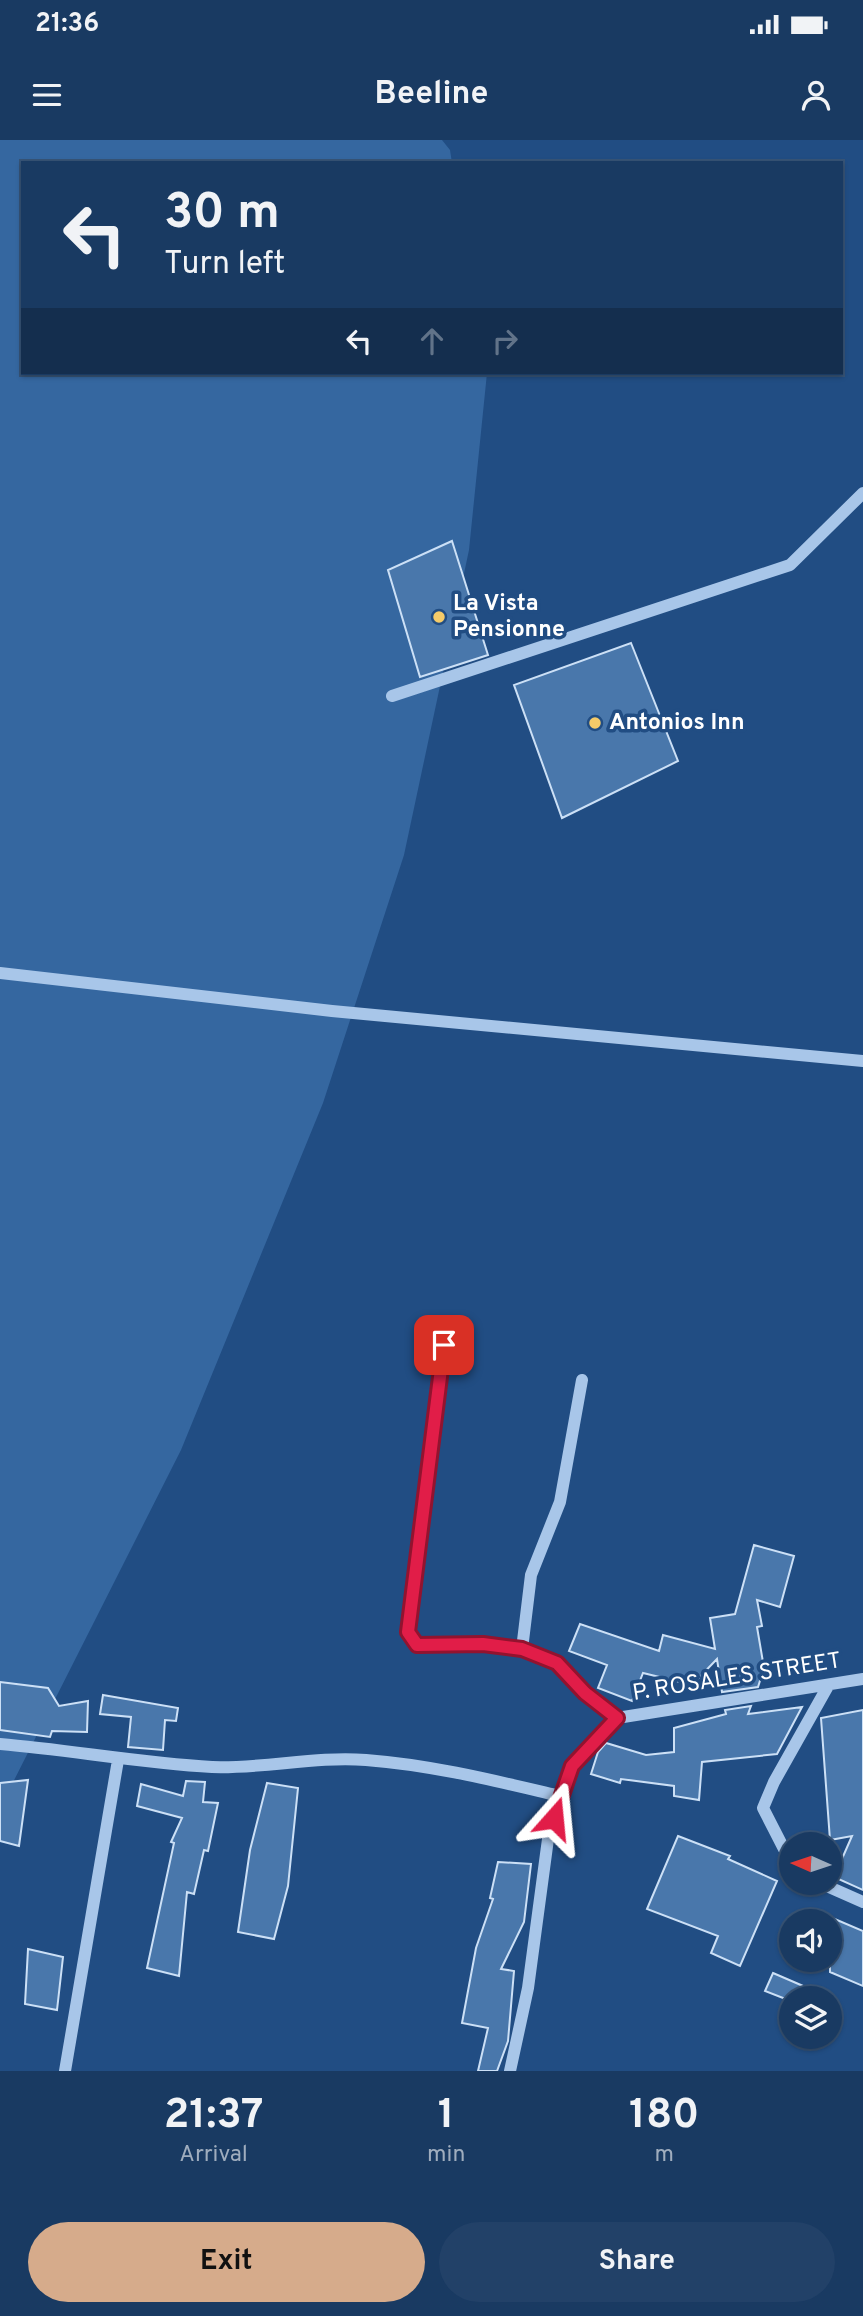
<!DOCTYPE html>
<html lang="en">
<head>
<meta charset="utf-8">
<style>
  body { margin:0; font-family:Overpass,sans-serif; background:#224168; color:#f1f3f6; height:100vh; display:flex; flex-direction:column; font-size:26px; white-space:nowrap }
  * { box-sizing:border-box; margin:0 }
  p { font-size:23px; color:#9fadbe }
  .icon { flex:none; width:38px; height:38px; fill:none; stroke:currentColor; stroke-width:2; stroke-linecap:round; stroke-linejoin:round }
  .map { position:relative; height:1931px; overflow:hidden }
  .details { display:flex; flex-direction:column; background:#193a62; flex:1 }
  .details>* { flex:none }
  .top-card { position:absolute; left:21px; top:21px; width:822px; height:214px; border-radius:0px; box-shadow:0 2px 5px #0004,0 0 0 2px #375477; background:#193a62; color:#f1f3f6; overflow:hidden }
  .needle { width:46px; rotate:273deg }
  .controls { position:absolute; left:779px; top:1692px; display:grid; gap:14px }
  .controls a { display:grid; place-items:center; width:63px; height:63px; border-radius:50%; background:#193a62; box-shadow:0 2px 5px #0004,0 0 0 2px #375477; font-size:35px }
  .pin { position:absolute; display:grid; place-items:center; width:60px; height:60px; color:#fff; margin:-30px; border-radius:14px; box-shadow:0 4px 10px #0006 }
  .me { position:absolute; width:77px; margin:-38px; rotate:18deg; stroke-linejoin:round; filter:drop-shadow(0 0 5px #0008) }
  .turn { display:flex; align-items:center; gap:24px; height:147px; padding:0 28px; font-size:32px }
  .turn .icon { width:91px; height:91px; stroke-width:2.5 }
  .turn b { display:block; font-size:49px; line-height:60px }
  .lanes { display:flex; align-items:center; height:66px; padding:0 28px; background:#0003; justify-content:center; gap:35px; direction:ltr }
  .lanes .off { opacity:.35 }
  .eta { display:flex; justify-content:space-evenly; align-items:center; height:119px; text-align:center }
  .eta b { font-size:42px; font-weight:700; line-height:49px }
  .cta { display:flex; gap:14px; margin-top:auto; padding:14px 28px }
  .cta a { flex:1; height:80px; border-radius:42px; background:#d6ab8b; color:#111; font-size:28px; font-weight:700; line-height:80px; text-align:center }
  .cta a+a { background:#224168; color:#f1f3f6 }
  .status { display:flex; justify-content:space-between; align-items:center; height:49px; padding:0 35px; background:#193a62; direction:ltr }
  .status svg { height:19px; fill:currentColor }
  header { display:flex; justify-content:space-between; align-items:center; height:91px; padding:0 28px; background:#193a62; font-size:32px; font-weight:700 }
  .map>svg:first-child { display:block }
  .green { fill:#3567a0 }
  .building { fill:#4977ab; stroke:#cce0f6; stroke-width:2 }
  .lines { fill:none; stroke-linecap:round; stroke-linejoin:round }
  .minor { stroke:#a8c6e9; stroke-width:12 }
  .route-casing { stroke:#92132f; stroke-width:18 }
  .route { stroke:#e11d48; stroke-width:12 }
  .poi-dot { fill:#f5cb69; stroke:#214d83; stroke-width:2.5 }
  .labels { text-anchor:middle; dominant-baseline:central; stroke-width:7; stroke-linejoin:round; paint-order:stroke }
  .poi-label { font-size:23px; font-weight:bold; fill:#fff; stroke:#214d83; text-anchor:start }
  .street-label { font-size:23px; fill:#fff; stroke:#214d83 }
</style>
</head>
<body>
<div class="status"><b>21:36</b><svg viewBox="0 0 49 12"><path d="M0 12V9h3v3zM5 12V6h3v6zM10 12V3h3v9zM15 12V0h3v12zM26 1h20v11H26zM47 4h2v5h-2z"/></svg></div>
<header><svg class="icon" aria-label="menu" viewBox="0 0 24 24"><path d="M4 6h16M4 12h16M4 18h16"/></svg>Beeline<svg class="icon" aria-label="person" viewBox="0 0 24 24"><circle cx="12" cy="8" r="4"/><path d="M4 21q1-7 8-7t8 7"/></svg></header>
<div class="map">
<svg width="863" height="1931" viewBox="0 0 863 1931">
  <rect width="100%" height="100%" fill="#214d83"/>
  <path class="green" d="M 0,0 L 442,0 L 450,10 L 452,23 L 23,23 L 23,233 L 487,233 L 469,410 L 404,715 L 323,963 L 181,1310 L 0,1668 Z"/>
  <path class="building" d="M 452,401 L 488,515 L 420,537 L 388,430 Z
    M 631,503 L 678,621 L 562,678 L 514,545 Z
    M 754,1405 L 794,1416 L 780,1467 L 757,1460 L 762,1486 L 757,1487 L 764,1528 L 758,1547 L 722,1552 L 717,1519 L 692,1545 L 643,1533 L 632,1561 L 598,1548 L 607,1525 L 569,1511 L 580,1484 L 659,1511 L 663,1495 L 715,1509 L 710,1478 L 735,1474 Z
    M 0,1542 L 48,1548 L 59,1566 L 88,1561 L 87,1592 L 52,1591 L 50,1597 L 0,1590 Z
    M 103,1555 L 178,1568 L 176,1581 L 165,1580 L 163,1610 L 128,1607 L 131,1577 L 100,1574 Z
    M 751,1566 L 748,1574 L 802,1567 L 777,1614 L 702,1622 L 699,1660 L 674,1656 L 674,1646 L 621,1639 L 620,1643 L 591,1634 L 598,1612 L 606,1603 L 646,1615 L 674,1612 L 674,1588 L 726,1574 L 725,1570 Z
    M 863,1570 L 863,1750 L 834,1737 L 852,1696 L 830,1700 L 821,1578 Z
    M 28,1640 L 19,1706 L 0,1701 L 0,1643 Z
    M 186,1641 L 205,1642 L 203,1662 L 218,1663 L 208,1711 L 204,1710 L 194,1754 L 187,1752 L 179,1836 L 147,1828 L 174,1703 L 171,1702 L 182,1678 L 137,1666 L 141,1644 L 183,1656 Z
    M 267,1643 L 298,1648 L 288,1746 L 274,1799 L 238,1792 L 250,1710 Z
    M 678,1696 L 730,1716 L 728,1719 L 777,1741 L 740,1826 L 711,1813 L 718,1796 L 647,1769 Z
    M 498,1722 L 531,1724 L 524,1782 L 501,1829 L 514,1831 L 508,1901 L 497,1931 L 478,1931 L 488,1888 L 462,1883 L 476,1808 L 493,1759 L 490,1758 Z
    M 830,1777 L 863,1791 L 863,1846 L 830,1832 Z
    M 28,1809 L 63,1817 L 57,1870 L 25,1864 Z
    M 773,1833 L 831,1858 L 783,1858 L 765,1851 Z"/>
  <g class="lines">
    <path class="minor" d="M 392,556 L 790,425 L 863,353
      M 0,833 L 332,871 L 863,921
      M 447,1185 L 408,1492 L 417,1505 L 483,1504 L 522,1509 L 557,1523 L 585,1553 L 617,1578
      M 522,1509 L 531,1435 L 560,1362 L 582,1240
      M 0,1604 C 71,1610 140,1623 212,1627 C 263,1629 315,1616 366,1620 C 432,1625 496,1641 560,1656
      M 791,1716 L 784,1709 L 763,1668 L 774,1642 L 828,1546
      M 820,1743 L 863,1762
      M 65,1931 L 118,1620
      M 510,1931 L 528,1848 L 548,1699 L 560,1656 L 572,1626 L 617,1578 L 863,1539"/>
  </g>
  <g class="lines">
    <defs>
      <path id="route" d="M 444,1205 L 408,1492 L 417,1505 L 483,1504 L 522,1509 L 557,1523 L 585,1553 L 617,1578 L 572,1626 L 554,1678"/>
    </defs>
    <use href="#route" class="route-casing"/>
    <use href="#route" class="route"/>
  </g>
  <g class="poi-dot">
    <circle cx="439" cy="477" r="7"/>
    <circle cx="595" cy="583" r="7"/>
  </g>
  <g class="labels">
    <g class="poi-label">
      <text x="453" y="464">La Vista<tspan x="453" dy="26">Pensionne</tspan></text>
      <text x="609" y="583">Antonios Inn</text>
    </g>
    <g class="street-label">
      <text transform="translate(737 1538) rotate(-9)">P. ROSALES STREET</text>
    </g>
  </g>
</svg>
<div class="controls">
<a><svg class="needle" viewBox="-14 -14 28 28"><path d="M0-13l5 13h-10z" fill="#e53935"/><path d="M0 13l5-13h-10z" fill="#9fadbe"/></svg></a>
<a><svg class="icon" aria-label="sound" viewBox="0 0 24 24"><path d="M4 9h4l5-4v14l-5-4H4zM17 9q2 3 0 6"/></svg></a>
<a><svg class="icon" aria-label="layers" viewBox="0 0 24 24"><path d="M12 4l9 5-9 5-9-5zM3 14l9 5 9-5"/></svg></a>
</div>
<div class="pin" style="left:444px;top:1205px;background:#d93025"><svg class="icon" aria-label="arrive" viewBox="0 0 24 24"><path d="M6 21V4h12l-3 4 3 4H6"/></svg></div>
<svg class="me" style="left:554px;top:1678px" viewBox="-20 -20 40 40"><path d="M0-17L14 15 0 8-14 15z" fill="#e11d48" stroke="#fff" stroke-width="4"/></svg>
<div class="top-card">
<div class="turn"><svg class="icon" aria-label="left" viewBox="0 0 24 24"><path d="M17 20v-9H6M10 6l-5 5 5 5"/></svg><div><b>30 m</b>Turn left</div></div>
<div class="lanes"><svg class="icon" aria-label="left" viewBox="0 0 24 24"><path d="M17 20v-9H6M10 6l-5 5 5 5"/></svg><svg class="icon off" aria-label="ahead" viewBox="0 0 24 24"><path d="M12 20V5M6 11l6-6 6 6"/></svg><svg class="icon off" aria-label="right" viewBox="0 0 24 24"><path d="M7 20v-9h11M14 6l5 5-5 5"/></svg></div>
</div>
</div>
<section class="details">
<div class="eta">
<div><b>21:37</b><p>Arrival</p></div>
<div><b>1</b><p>min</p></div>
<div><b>180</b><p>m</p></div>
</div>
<div class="cta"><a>Exit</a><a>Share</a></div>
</section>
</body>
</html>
